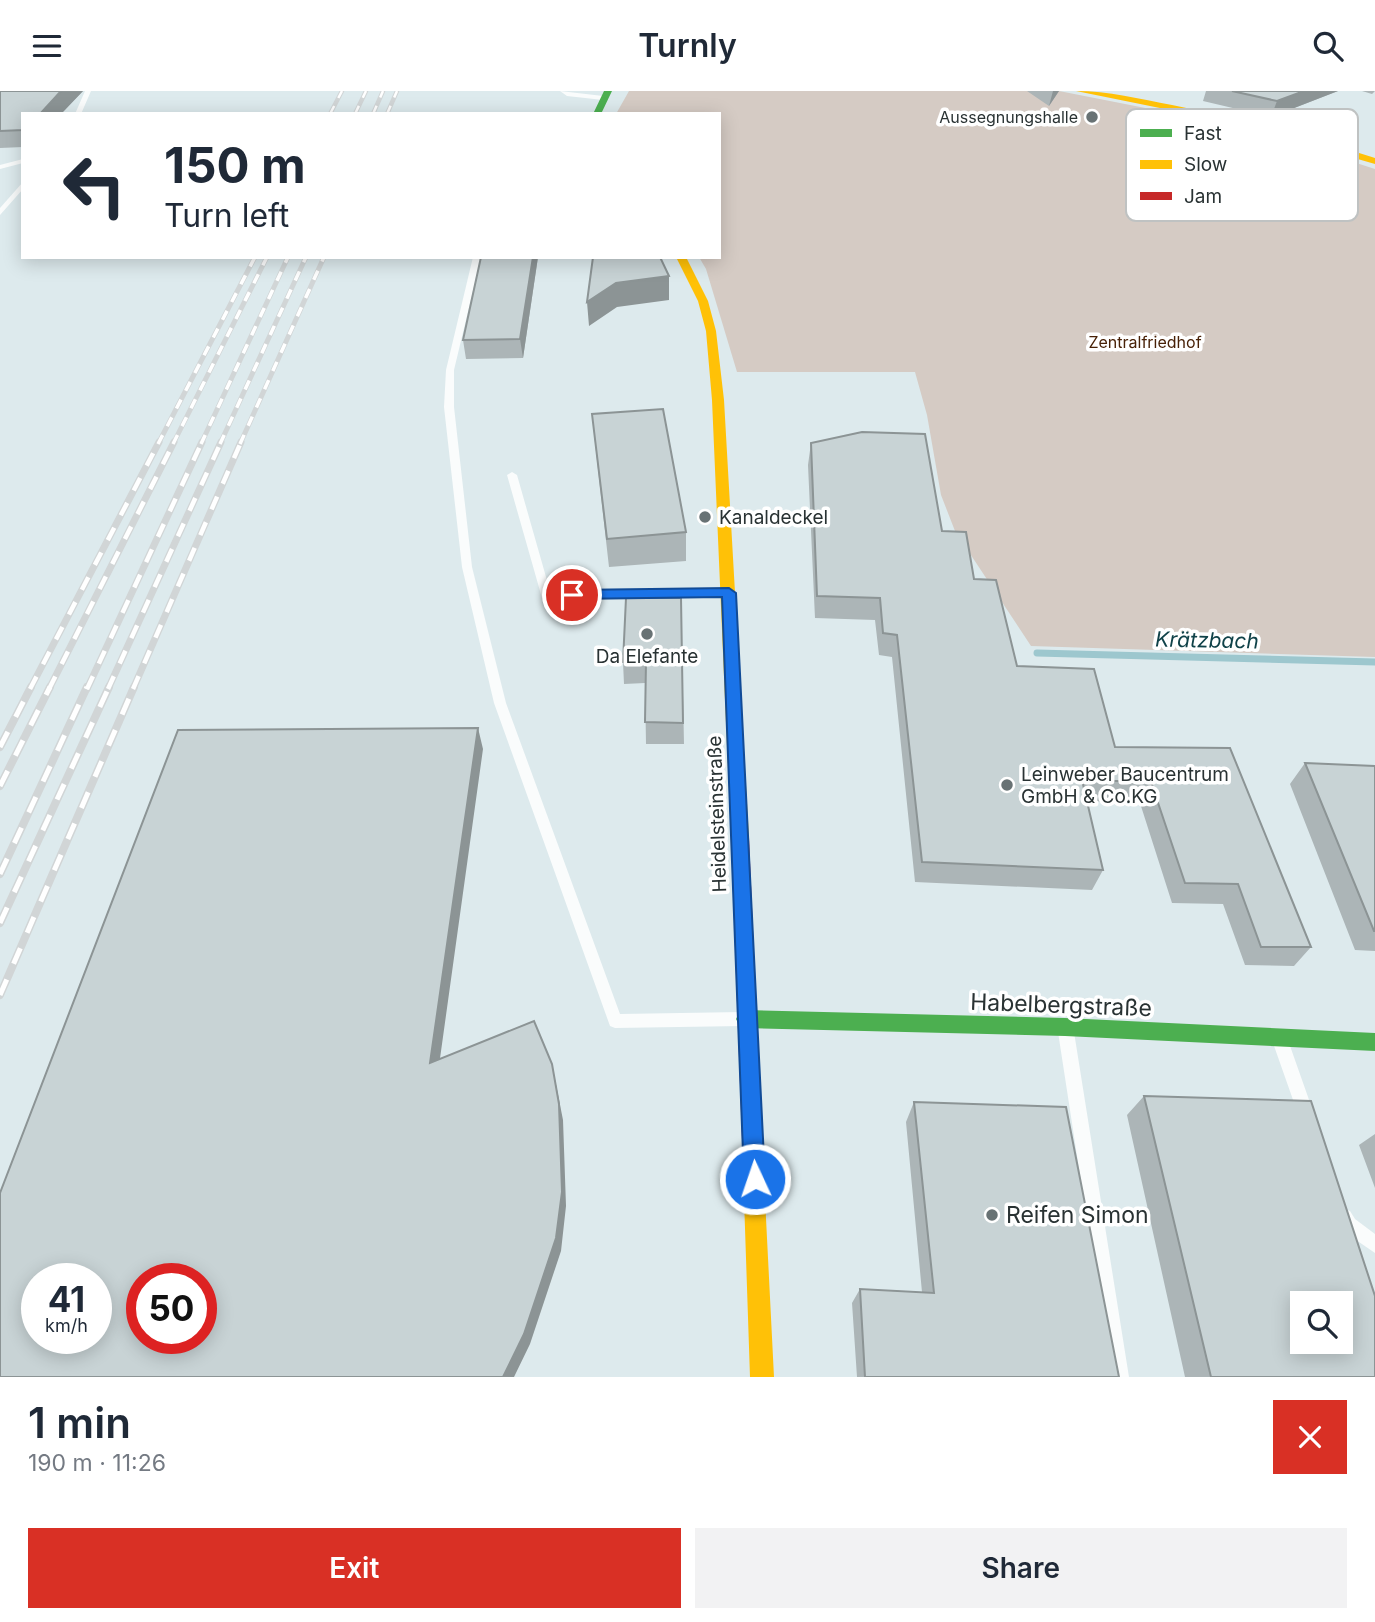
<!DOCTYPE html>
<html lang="en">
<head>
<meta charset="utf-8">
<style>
  body { margin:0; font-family:Inter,sans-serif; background:#f2f2f3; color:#1f2937; height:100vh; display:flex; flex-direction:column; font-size:26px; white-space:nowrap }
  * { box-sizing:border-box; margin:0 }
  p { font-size:23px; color:#747a83 }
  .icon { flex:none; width:38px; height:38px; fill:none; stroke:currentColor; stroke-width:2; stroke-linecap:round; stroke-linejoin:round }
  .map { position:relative; height:1286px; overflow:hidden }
  .side { display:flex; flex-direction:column; background:#fff; flex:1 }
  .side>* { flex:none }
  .guide { position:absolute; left:21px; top:21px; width:700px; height:147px; border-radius:0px; box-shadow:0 4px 18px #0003; background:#fff; color:#1f2937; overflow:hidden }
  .fabs { position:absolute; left:1290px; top:1200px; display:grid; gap:14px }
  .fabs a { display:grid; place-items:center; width:63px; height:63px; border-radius:0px; background:#fff; box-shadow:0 4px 18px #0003; font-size:35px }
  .speed { position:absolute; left:21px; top:1172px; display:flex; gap:14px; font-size:35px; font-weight:700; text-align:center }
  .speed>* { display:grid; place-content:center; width:91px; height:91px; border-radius:50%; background:#fff; box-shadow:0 4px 18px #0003; line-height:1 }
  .speed small { font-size:18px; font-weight:400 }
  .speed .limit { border:10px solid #d22; background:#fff; color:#111 }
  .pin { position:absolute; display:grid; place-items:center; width:60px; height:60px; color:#fff; margin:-30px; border:4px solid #fff; border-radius:50%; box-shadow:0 2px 7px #0007 }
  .me { position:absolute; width:77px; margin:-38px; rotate:357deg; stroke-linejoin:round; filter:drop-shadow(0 0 5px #0008) }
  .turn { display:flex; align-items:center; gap:24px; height:147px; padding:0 28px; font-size:32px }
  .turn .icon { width:91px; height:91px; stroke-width:2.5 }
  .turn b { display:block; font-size:49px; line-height:60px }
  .round { display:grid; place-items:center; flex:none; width:74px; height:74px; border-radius:0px; background:#f2f2f3 }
  .summary { display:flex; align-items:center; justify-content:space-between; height:119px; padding:0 28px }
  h1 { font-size:42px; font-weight:600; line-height:52px }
  .cta { display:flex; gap:14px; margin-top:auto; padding:14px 28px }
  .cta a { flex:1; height:80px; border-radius:0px; background:#d93025; color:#fff; font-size:28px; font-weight:600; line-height:80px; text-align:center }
  .cta a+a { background:#f2f2f3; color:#1f2937 }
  header { display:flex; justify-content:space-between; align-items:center; height:91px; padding:0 28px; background:#fff; font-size:32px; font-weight:600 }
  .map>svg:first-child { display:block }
  .green { fill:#d5cbc4 }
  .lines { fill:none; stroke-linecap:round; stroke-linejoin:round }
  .stream { stroke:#9dc7ce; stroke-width:7 }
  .lane { fill:#fafcfc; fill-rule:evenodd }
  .fast { fill:#4caf50; fill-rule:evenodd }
  .slow { fill:#ffc107; fill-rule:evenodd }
  .jam { fill:#c62828; fill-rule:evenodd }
  .rail-far3-casing { stroke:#d1d5d6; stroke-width:4.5 }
  .rail-far2-casing { stroke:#d1d5d6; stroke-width:5 }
  .rail-far1-casing { stroke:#d1d5d6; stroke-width:7 }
  .rail-casing { stroke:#d1d5d6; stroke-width:8 }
  .rail-far3 { stroke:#fff; stroke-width:2.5; stroke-dasharray:9; stroke-linecap:butt }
  .rail-far2 { stroke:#fff; stroke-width:3.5; stroke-dasharray:10; stroke-linecap:butt }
  .rail-far1 { stroke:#fff; stroke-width:4.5; stroke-dasharray:14; stroke-linecap:butt }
  .rail { stroke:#fff; stroke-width:5; stroke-dasharray:17; stroke-linecap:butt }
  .wall { fill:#acb5b7 }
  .shaded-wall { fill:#8c9495 }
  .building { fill:#c8d3d5; stroke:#8c9495; stroke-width:2; fill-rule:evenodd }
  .route { fill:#1a73e8; stroke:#114b97; stroke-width:2 }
  .poi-dot { fill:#687274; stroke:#fff; stroke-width:2.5 }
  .labels { text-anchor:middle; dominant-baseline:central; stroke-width:7; stroke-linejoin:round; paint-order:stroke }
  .far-poi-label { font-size:16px; fill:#293233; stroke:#fff; text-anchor:end }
  .far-park-label { font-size:16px; fill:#482107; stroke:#fff }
  .poi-label { font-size:19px; fill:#293233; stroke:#fff; text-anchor:start }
  .street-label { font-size:19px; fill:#293233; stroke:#fff }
  .water-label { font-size:21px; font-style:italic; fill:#104249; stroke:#fff }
  .near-street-label { font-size:23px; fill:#293233; stroke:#fff }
  .near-poi-label { font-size:23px; fill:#293233; stroke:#fff; text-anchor:start }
  .key { fill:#fff; stroke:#bfc2c2; stroke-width:2 }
  .key-label { font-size:19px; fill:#293233 }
</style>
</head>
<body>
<header><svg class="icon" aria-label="menu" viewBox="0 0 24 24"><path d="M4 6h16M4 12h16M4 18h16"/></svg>Turnly<svg class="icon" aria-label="search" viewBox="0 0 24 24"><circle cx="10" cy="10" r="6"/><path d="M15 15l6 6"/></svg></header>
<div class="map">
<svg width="1375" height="1286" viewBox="0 0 1375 1286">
  <rect width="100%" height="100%" fill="#ddeaed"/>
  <path class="green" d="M 629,0 L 1059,0 L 1247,37 L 1375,78 L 1375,566 L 1031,555 L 955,440 L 941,404 L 927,324 L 915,281 L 737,281 L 706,178 L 699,166 L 719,166 L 719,23 L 616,23 Z"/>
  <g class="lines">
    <path class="stream" d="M 1037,562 L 1375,571"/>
    <path class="lane" d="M 85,0 L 91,0 L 81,23 L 75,23 Z
      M 560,0 L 603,5 L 606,7 L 603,9 L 567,5 Z
      M 23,68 L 23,72 L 0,78 L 0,74 Z
      M 23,91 L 23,98 L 0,124 L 0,117 Z
      M 473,166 L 481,166 L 454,279 L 454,316 L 472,476 L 506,612 L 620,923 L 742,921 L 747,923 L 750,928 L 747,933 L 742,935 L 615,937 L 610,935 L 494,612 L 462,476 L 444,316 L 446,279 Z
      M 512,381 L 517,384 L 550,500 L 729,498 L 734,502 L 729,506 L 542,507 L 507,384 Z
      M 1066,934 L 1071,936 L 1074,941 L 1129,1286 L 1111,1286 L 1058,941 L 1061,936 Z
      M 1281,945 L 1286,947 L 1289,952 L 1314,1023 L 1312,1029 L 1306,1031 L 1300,1029 L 1298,1023 L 1273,952 L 1276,947 Z
      M 1344,1118 L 1350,1120 L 1355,1128 L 1375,1143 L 1375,1162 L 1343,1140 L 1336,1126 L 1338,1120 Z"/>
    <path class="fast" d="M 604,0 L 612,0 L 601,23 L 593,23 Z
      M 746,919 L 1065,927 L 1375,942 L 1375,960 L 1065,945 L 746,937 L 739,934 L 736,928 L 739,922 Z"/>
    <path class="slow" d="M 1076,0 C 1108,0 1140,8 1172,14 C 1241,28 1308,45 1375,67 L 1375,73 L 1229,31 Z
      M 676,166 L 686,166 L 708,210 L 716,240 L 724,309 L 749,747 L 746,752 L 740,754 L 734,752 L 731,747 L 712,309 L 706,240 L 698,210 Z
      M 752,1038 L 759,1041 L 762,1048 L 774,1286 L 750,1286 L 742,1048 L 745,1041 Z"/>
    <path class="jam" d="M 740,740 L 746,742 L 749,747 L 762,1048 L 759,1055 L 752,1058 L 745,1055 L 742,1048 L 731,747 L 734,742 Z"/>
    <defs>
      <path id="rail-far3" d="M 330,23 L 342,0
        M 355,23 L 366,0
        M 373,23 L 383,0
        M 387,23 L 397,0"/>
      <path id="rail-far2" d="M 158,353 L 255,166
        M 173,353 L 267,166
        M 201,353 L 288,166
        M 220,353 L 306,166
        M 240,353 L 324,166"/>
      <path id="rail-far1" d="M 30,598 L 159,351
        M 49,598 L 174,351
        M 87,598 L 202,351
        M 108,598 L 221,351
        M 133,598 L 241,351"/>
      <path id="rail" d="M 0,656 L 31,596
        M 0,695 L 50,596
        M 0,783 L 87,596
        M 0,832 L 109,596
        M 0,904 L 134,596"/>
    </defs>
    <use href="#rail-far3" class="rail-far3-casing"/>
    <use href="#rail-far2" class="rail-far2-casing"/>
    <use href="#rail-far1" class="rail-far1-casing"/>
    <use href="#rail" class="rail-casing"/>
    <use href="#rail-far3" class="rail-far3"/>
    <use href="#rail-far2" class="rail-far2"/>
    <use href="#rail-far1" class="rail-far1"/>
    <use href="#rail" class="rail"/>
  </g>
  <path class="wall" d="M 0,0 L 83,0 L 61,23 L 23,23 L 23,56 L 0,57 Z
    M 1027,0 L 1059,0 L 1049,15 Z
    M 1206,0 L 1338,0 L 1271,26 L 1203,10 Z
    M 1362,0 L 1375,0 L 1372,3 Z
    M 533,166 L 538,166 L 523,267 L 466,268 L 463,249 Z
    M 592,323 L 686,441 L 686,470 L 609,476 L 595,352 Z
    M 811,352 L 942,440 L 974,488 L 1017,575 L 1115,656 L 1230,657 L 1311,856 L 1294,875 L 1245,874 L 1223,813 L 1172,812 L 1140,712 L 1087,710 L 1103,779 L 1092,799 L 915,791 L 892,566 L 879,564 L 875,529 L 815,527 L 808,374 Z
    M 681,507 L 684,653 L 646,653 L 645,592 L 624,593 L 623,571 Z
    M 1305,672 L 1375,675 L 1375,860 L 1355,859 L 1290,693 Z
    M 1144,1005 L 1375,1286 L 1185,1286 L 1127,1024 Z
    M 914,1011 L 1119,1286 L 857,1286 L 852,1212 L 860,1198 L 922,1201 L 906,1031 Z
    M 1375,1043 L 1375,1097 L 1359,1054 Z"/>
  <path class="shaded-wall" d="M 61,0 L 83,0 L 61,23 L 40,23 Z
    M 1053,0 L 1059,0 L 1049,15 Z
    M 1304,0 L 1338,0 L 1271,26 L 1277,10 Z
    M 533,166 L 538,166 L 523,267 L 520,248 Z
    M 669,185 L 669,209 L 617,216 L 589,235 L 587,211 L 616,192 Z
    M 478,637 L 483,658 L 437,989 L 430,972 Z
    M 552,973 L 563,1029 L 566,1115 L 561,1160 L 530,1253 L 514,1286 L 503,1286 Z"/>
  <path class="building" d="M 0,0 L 61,0 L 40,23 L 23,23 L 23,39 L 0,40 Z
    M 1232,0 L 1304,0 L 1277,10 Z
    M 481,166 L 533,166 L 520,248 L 463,249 Z
    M 593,166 L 660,166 L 669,185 L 616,192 L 587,211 Z
    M 663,318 L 686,441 L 607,448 L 592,323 Z
    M 862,341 L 925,343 L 942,440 L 966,441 L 974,488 L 996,489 L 1017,575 L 1094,578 L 1115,656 L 1230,657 L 1311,856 L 1261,856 L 1238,793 L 1185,792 L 1151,691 L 1082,689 L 1103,779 L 922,771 L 897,544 L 883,542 L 880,507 L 817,505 L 811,352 Z
    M 626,507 L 681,507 L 683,632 L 645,631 L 646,571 L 623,571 Z
    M 478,637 L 430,972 L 534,930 L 552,973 L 559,1013 L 562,1101 L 556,1147 L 524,1243 L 503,1286 L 0,1286 L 0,1102 L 178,639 ZM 37,1188 L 96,1188 L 96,1248 L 37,1248 ZM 142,1188 L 201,1188 L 201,1248 L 142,1248 Z
    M 1305,672 L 1375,675 L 1375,840 L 1374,840 Z
    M 1144,1005 L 1311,1010 L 1375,1205 L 1375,1286 L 1211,1286 ZM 1302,1213 L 1340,1213 L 1340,1251 L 1302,1251 Z
    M 914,1011 L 1066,1016 L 1119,1286 L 865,1286 L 860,1198 L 934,1202 Z"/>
  <path class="route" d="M 729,497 L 736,502 L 765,1088 L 762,1096 L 755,1099 L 747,1096 L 744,1088 L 722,506 L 572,508 L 565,504 L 572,499 Z"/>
  <g class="poi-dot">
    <circle cx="1092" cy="26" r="7"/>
    <circle cx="705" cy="426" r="7"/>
    <circle cx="647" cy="543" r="7"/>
    <circle cx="1007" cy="694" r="7"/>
    <circle cx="992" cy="1124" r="7"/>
  </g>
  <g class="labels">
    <g class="far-poi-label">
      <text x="1078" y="26">Aussegnungshalle</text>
    </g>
    <g class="far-park-label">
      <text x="1145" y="251">Zentralfriedhof</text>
    </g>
    <g class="poi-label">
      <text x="719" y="426">Kanaldeckel</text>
      <text x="647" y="565" text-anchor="middle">Da Elefante</text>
      <text x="1021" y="683">Leinweber Baucentrum<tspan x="1021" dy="22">GmbH &amp; Co.KG</tspan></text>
    </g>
    <g class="street-label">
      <text transform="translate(717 723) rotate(-92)">Heidelsteinstraße</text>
    </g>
    <g class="water-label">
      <text transform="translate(1207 549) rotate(1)">Krätzbach</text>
    </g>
    <g class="near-street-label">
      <text transform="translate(1061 914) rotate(2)">Habelbergstraße</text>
    </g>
    <g class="near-poi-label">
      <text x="1006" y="1124">Reifen Simon</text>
    </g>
  </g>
  <rect x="1126" y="18" width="232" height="112" rx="10" class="key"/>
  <rect x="1140" y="38" width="32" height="8" fill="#4caf50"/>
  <rect x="1140" y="69" width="32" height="9" fill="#ffc107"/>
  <rect x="1140" y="101" width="32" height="8" fill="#c62828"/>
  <g class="key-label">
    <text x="1184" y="49">Fast</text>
    <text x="1184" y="80">Slow</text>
    <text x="1184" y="112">Jam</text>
  </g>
</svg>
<div class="fabs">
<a><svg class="icon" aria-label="search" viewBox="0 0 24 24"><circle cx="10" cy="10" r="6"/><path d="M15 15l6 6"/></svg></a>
</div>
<div class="speed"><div>41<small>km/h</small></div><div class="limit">50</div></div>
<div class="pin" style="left:572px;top:504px;background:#d93025"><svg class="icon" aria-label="arrive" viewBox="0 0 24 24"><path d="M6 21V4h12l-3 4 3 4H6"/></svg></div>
<svg class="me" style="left:755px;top:1088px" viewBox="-20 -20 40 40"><circle r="17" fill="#1a73e8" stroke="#fff" stroke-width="3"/><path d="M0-11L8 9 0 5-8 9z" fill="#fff"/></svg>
<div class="guide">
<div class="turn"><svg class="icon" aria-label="left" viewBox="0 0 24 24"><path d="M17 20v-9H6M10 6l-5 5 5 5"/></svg><div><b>150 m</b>Turn left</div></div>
</div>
</div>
<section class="side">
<div class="summary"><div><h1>1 min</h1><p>190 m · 11:26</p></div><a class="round" style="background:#d93025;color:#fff"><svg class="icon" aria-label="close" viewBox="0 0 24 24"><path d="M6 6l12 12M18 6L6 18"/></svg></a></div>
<div class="cta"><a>Exit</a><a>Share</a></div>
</section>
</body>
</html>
